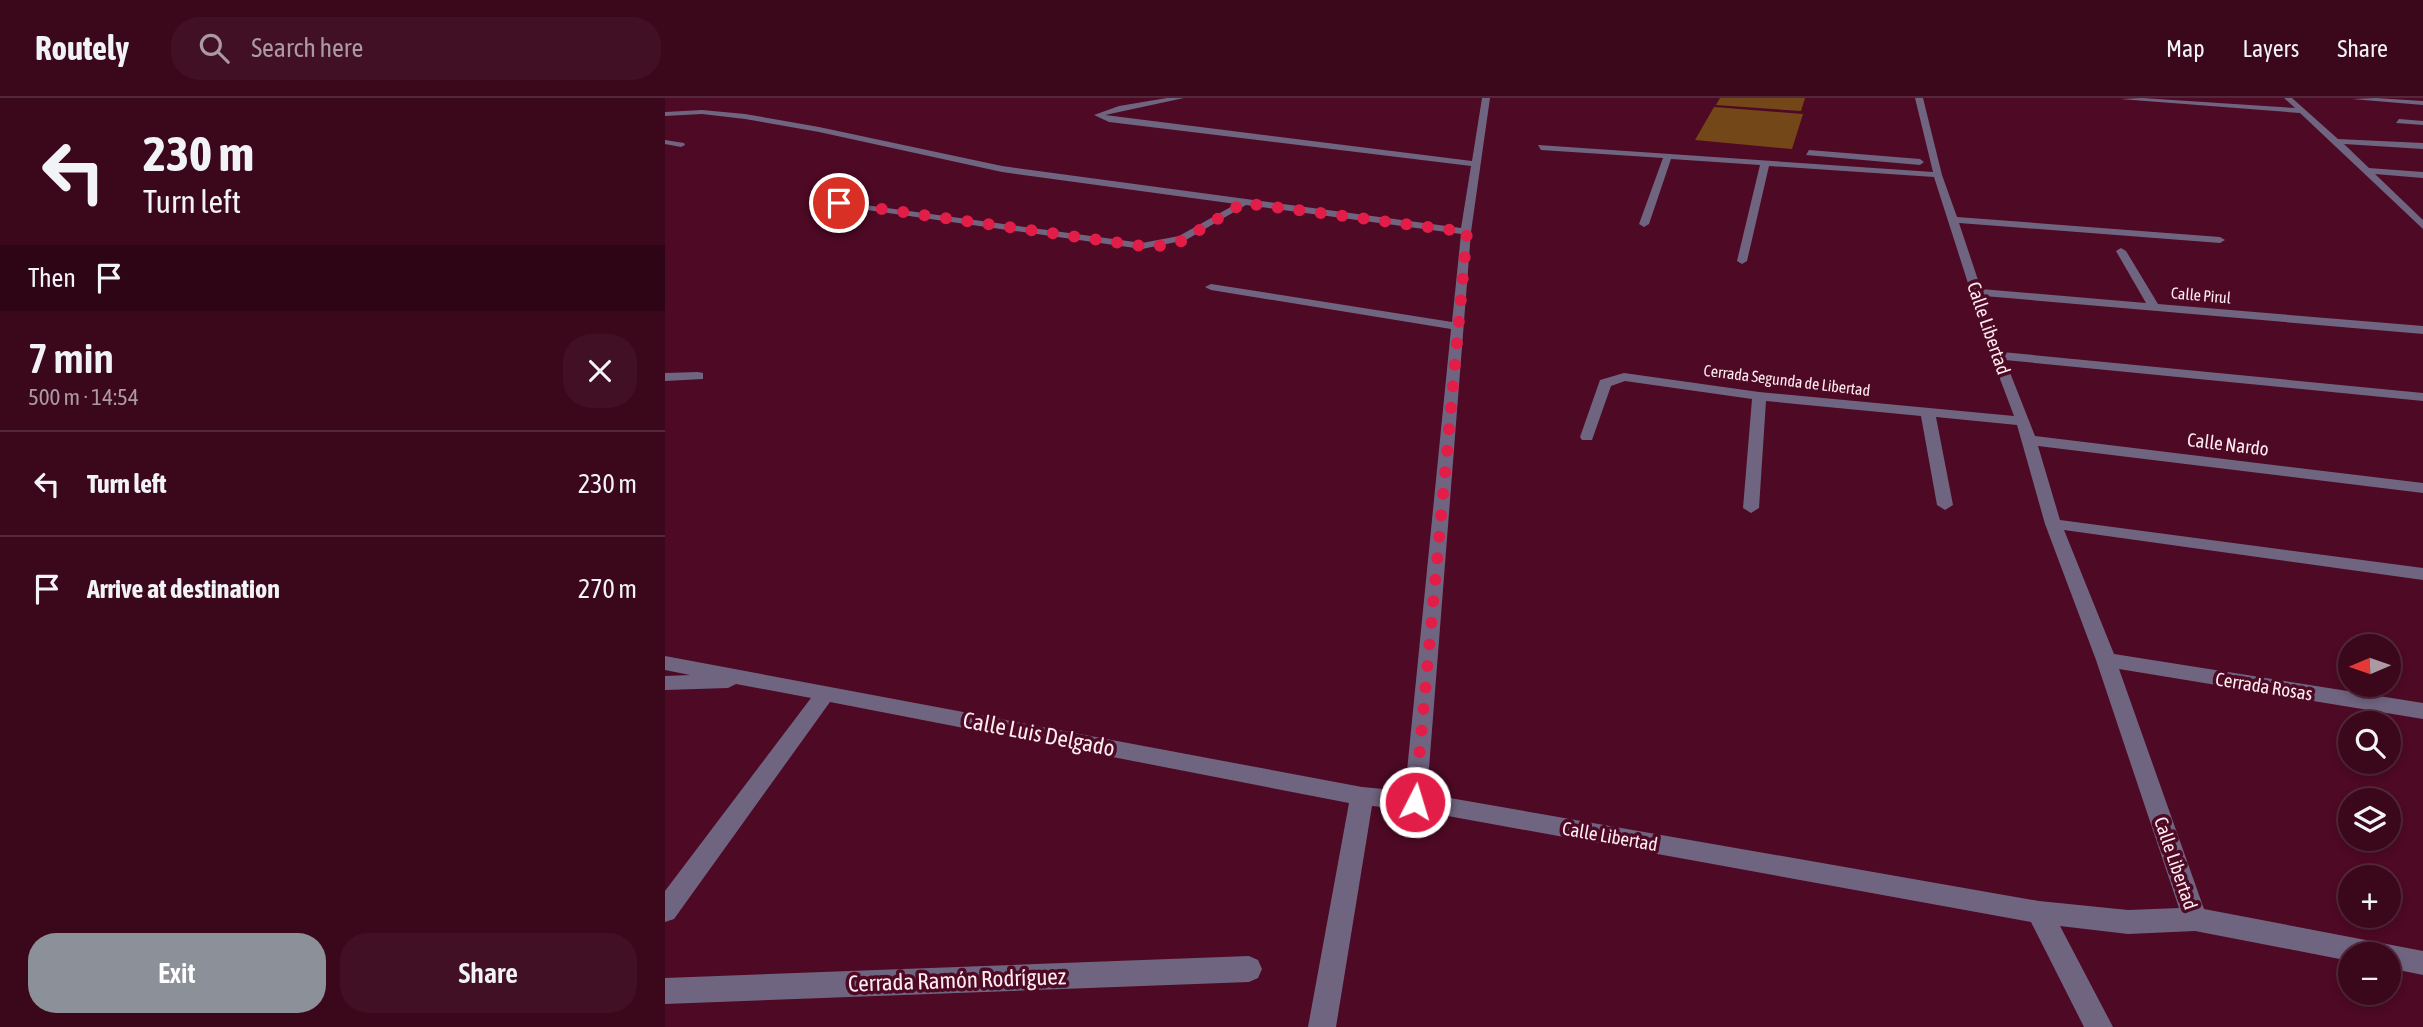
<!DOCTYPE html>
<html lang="en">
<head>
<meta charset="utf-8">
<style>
  body { margin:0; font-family:"Asap Condensed",sans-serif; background:#411024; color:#f1f3f6; height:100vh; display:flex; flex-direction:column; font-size:26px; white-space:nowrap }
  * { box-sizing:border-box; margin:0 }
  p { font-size:23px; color:#ab99a3 }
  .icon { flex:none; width:38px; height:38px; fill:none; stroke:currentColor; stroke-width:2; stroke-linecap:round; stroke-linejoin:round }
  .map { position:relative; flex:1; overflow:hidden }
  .side { display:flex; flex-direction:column; background:#3a071b; width:665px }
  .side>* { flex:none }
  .guide { background:#3a071b; color:#f1f3f6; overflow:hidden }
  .needle { width:46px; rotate:268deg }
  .tools { position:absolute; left:1673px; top:536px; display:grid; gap:14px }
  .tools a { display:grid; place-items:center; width:63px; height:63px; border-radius:50%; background:#3a071b; box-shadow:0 4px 10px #0003,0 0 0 2px #54283a; font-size:35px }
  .pin { position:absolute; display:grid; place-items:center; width:60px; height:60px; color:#fff; margin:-30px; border:4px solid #fff; border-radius:50%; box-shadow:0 2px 7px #0007 }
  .me { position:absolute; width:77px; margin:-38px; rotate:5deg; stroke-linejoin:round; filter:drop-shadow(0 0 5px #0008) }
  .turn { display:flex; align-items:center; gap:24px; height:147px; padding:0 28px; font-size:32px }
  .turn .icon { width:91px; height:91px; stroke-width:2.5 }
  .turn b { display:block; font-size:49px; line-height:60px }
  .then { display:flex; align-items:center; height:66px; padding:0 28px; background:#0003; gap:14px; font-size:26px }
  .round { display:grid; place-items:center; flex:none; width:74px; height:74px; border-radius:28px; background:#411024 }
  .overview { display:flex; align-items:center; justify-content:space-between; height:119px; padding:0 28px }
  h1 { font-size:42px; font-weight:600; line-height:52px }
  .action { display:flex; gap:14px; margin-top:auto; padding:14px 28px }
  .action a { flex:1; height:80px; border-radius:28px; background:#8c9099; color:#fff; font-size:28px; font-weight:600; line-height:80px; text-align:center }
  .action a+a { background:#411024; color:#f1f3f6 }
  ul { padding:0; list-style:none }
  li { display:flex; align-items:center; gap:21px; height:105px; padding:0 28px; border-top:2px solid #54283a }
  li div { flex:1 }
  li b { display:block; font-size:26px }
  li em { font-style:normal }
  header { display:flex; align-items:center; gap:42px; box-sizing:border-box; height:98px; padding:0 35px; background:#3a071b; border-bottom:2px solid #54283a }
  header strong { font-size:33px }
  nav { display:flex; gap:38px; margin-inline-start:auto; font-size:24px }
  .search { width:490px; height:63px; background:#411024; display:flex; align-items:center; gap:18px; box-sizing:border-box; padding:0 24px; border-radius:28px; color:#ab99a3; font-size:26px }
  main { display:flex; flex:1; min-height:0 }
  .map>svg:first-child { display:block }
  .green { fill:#744718 }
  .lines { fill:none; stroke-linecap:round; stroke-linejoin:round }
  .minor { fill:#706581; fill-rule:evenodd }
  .route { stroke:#e11d48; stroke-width:12; stroke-dasharray:0 21.6 }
  .labels { text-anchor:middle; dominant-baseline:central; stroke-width:7; stroke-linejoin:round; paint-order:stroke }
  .far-street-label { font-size:16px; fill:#fdebef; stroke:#4e0924 }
  .street-label { font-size:19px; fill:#fdebef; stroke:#4e0924 }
  .near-street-label { font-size:23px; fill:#fdebef; stroke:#4e0924 }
</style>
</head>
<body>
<header>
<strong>Routely</strong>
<div class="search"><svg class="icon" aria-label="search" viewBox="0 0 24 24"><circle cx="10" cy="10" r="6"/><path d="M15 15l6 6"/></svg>Search here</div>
<nav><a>Map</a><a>Layers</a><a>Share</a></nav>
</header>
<main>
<section class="side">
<div class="guide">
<div class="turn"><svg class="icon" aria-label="left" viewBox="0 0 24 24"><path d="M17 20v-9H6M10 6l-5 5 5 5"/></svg><div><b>230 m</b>Turn left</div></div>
<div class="then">Then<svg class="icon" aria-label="arrive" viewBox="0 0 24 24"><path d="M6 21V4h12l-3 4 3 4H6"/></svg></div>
</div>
<div class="overview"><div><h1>7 min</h1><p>500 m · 14:54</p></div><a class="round"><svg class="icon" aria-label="close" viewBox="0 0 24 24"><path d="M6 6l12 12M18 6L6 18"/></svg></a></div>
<ul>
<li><svg class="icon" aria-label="left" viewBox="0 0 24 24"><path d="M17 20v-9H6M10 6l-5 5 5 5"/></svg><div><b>Turn left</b></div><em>230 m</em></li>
<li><svg class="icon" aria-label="arrive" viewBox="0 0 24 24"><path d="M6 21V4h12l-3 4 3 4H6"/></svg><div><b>Arrive at destination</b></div><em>270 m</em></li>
</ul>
<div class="action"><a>Exit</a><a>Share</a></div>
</section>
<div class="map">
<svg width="1758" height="929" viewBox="0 0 1758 929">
  <rect width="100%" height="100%" fill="#4e0924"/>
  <path class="green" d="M 1055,0 L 1140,0 L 1136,13 L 1051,7 Z
    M 1049,9 L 1138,16 L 1127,51 L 1030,42 Z"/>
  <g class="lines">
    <path class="minor" d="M 502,0 L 519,0 L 440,17 L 807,63 L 817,0 L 825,0 L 806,134 L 762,696 L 1374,803 L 1463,812 L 1514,810 L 1431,562 L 1380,426 L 1352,327 L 1271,319 L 1288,407 L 1280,412 L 1272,407 L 1256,318 L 1101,303 L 1094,410 L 1086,415 L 1078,410 L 1087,301 L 960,283 L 946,288 L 927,342 L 917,342 L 915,339 L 935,282 L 959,275 L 1094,294 L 1349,318 L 1326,257 L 1269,79 L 1104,68 L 1082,163 L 1077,166 L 1072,163 L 1095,67 L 1006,61 L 984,126 L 979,129 L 974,126 L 998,60 L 876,52 L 873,47 L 1268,74 L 1250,0 L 1258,0 L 1277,77 L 1292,119 L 1555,139 L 1560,142 L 1555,145 L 1294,125 L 1316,191 L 1481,205 L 1451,153 L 1456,150 L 1461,153 L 1493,206 L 1758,228 L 1758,236 L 1319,198 L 1337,254 L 1758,295 L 1758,303 L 1340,262 L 1370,338 L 1758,385 L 1758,395 L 1373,348 L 1395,422 L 1758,470 L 1758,482 L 1399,432 L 1449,556 L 1758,605 L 1758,621 L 1454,571 L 1539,811 L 1758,853 L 1758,877 L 1724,870 L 1724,856 L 1685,856 L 1685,863 L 1530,833 L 1463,836 L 1395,828 L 1448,929 L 1419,929 L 1366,824 L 750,712 L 707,708 L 671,929 L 643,929 L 684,705 L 165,604 L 9,821 L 0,824 L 0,793 L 146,600 L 71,586 L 63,590 L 0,592 L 0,578 L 25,577 L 0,572 L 0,558 L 697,689 L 740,693 L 786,231 L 546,192 L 540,189 L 546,186 L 787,224 L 796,136 L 581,107 L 521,142 L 477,151 L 174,108 L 171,107 L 171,103 L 477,145 L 514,138 L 571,106 L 337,74 L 154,34 L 80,21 L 37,16 L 0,18 L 0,14 L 37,12 L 80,16 L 154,29 L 337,68 L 796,130 L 806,68 L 444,24 L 429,17 L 454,8 Z
      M 1477,0 L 1630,10 L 1619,0 L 1627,0 L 1673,41 L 1758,45 L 1758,51 L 1679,46 L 1704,70 L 1758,74 L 1758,80 L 1710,76 L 1758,122 L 1758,131 L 1635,15 L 1455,1 Z
      M 1711,0 L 1758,3 L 1758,7 L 1687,1 Z
      M 1734,21 L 1758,23 L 1758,27 L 1731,25 Z
      M 0,42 L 19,45 L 20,47 L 16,49 L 0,46 Z
      M 1144,52 L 1255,61 L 1259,64 L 1255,67 L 1141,57 Z
      M 33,274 L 38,275 L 38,281 L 0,283 L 0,275 Z
      M 584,858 L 593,862 L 597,871 L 593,880 L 584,884 L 0,906 L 0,880 Z"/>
  </g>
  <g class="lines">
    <path class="route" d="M 174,105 L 477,148 L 494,148 L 517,143 L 578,105 L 802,134 L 750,704"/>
  </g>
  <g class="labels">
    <g class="far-street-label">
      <text transform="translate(1536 197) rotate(5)">Calle Pirul</text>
      <text transform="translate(1122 282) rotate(7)">Cerrada Segunda de Libertad</text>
    </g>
    <g class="street-label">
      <text transform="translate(1324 230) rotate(71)">Calle Libertad</text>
      <text transform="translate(1563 346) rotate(7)">Calle Nardo</text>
      <text transform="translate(1599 588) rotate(9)">Cerrada Rosas</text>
      <text transform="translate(945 738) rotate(10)">Calle Libertad</text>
      <text transform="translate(1511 765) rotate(71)">Calle Libertad</text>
    </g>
    <g class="near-street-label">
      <text transform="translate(374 636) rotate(11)">Calle Luis Delgado</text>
      <text transform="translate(292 882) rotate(-2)">Cerrada Ramón Rodríguez</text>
    </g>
  </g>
</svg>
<div class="tools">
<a><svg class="needle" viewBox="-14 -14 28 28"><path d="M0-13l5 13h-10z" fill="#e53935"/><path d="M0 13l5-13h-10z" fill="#ab99a3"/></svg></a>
<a><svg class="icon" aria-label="search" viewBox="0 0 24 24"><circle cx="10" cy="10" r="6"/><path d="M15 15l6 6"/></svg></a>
<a><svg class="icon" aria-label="layers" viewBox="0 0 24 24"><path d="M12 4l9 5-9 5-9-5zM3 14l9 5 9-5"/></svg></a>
<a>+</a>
<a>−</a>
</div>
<div class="pin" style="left:174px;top:105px;background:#d93025"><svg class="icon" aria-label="arrive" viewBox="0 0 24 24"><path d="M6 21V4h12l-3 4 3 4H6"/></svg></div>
<svg class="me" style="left:750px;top:704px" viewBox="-20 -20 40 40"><circle r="17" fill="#e11d48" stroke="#fff" stroke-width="3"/><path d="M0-11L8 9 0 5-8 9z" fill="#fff"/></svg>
</div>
</main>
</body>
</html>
